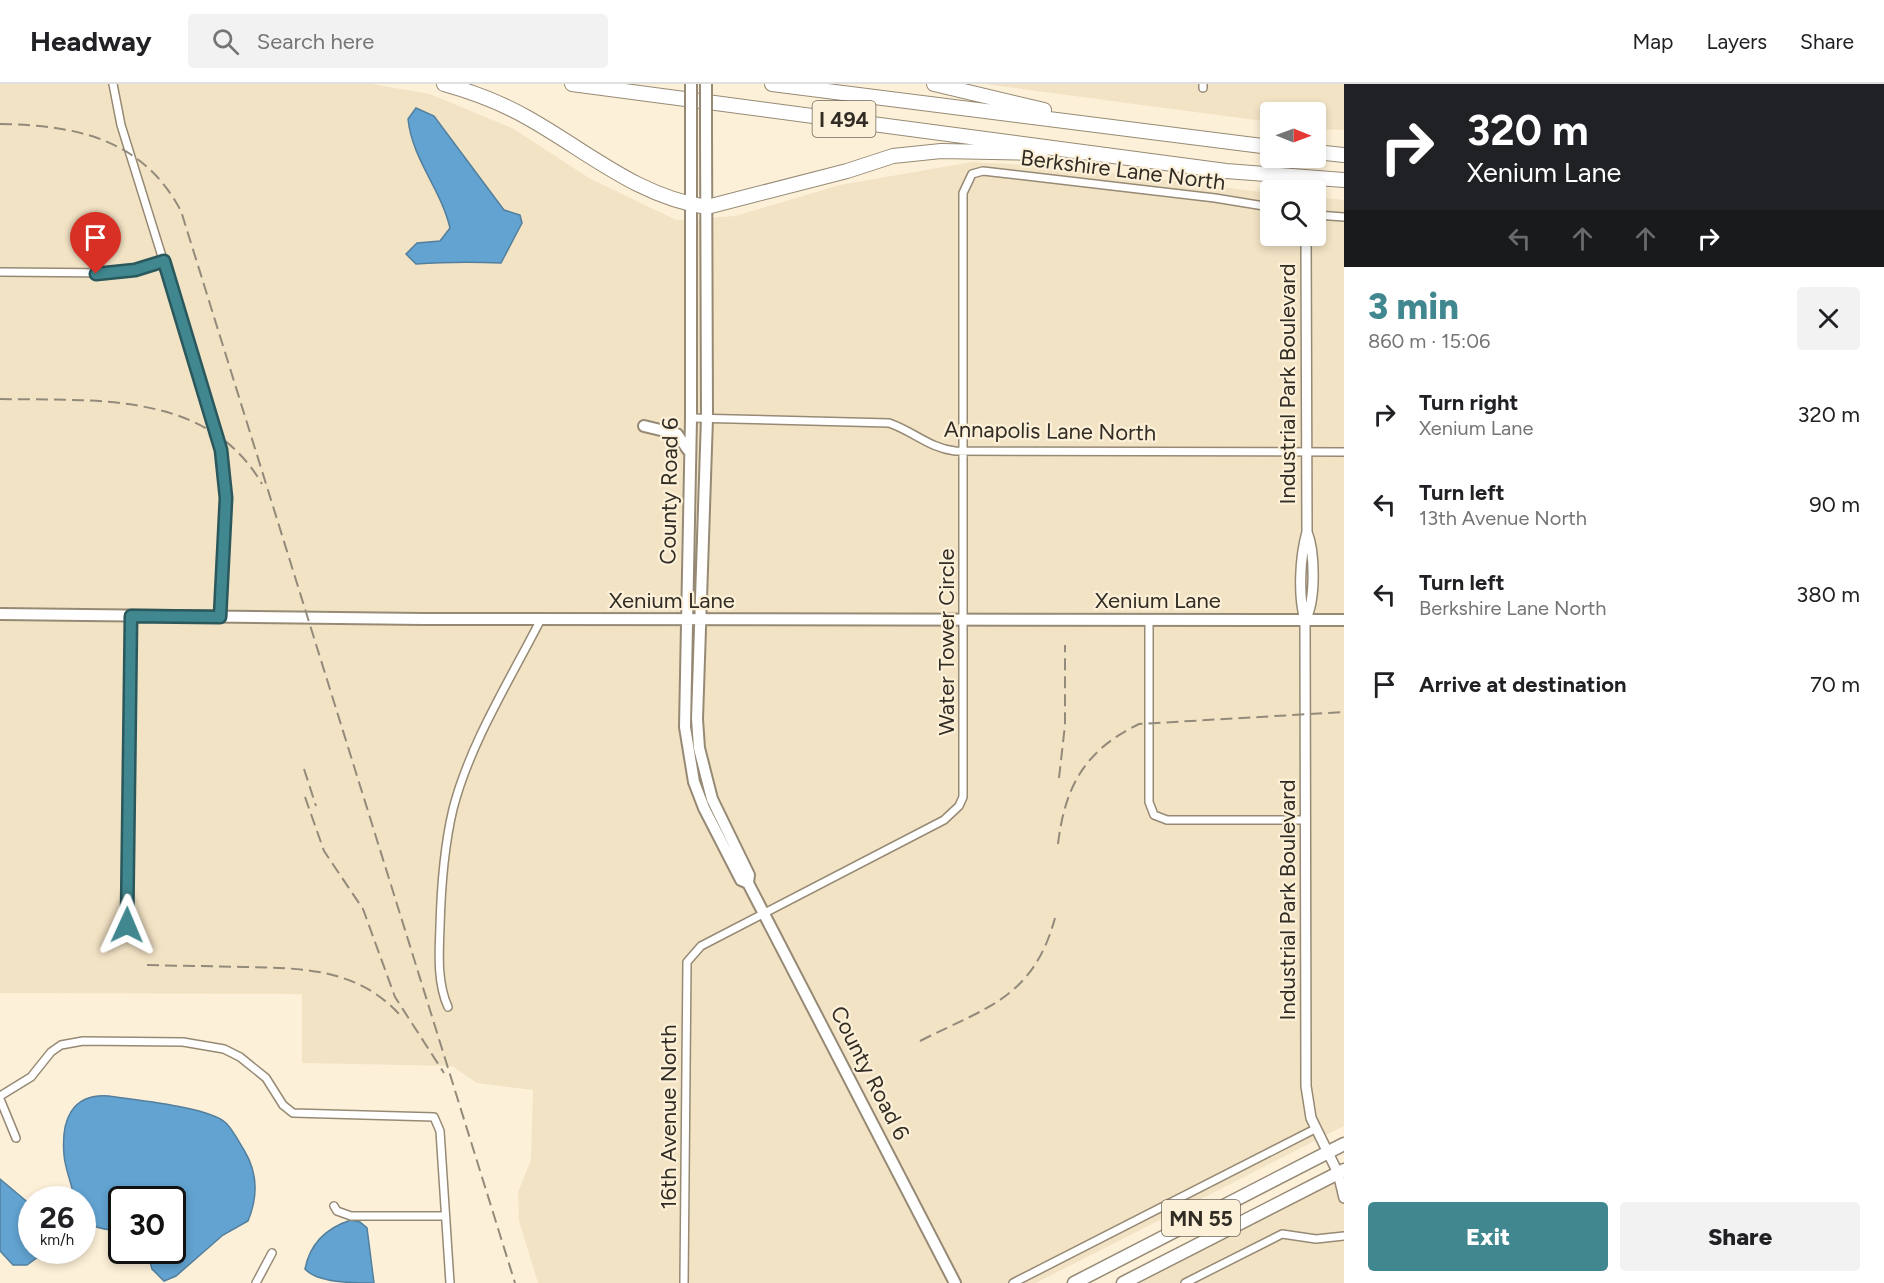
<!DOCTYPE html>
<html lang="en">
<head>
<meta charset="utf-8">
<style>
  body { margin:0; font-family:Figtree,sans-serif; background:#f2f2f2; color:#202124; height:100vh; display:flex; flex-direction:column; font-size:22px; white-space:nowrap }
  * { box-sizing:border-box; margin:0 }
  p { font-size:20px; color:#757577 }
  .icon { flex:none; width:33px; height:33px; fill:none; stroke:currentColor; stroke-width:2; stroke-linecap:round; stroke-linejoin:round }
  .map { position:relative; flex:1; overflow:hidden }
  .drawer { display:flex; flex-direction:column; background:#fff; width:540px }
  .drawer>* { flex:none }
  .top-card { background:#202124; color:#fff; overflow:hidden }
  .needle { width:39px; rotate:91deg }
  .buttons { position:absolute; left:1260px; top:18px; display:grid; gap:12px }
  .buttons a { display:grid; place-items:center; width:66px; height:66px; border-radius:6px; background:#fff; box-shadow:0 3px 9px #0003; font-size:30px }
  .speed { position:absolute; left:18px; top:1102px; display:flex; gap:12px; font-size:30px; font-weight:700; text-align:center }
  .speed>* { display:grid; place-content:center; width:78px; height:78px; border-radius:50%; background:#fff; box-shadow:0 3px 9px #0003; line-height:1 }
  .speed small { font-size:15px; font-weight:400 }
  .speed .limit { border:3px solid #111; border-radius:9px; background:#fff; color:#111 }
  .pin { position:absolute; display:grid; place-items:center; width:51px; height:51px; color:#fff; margin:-62px -26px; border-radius:50% 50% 50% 0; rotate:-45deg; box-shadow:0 0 6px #0007 }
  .pin .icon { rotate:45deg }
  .me { position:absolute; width:66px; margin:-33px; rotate:1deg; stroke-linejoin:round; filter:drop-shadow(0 0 4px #0008) }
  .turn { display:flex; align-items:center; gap:21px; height:126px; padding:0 24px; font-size:27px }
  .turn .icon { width:78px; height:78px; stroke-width:2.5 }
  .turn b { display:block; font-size:42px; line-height:51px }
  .lanes { display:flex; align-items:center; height:57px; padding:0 24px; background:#0003; justify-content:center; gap:30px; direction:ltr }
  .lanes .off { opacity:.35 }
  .round { display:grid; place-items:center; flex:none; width:63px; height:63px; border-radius:6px; background:#f2f2f2 }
  .overview { display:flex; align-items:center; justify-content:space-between; height:102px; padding:0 24px }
  h1 { font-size:36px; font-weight:800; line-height:45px; color:#40878f }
  .action { display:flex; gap:12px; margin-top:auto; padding:12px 24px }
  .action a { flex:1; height:69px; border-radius:6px; background:#40878f; color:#fff; font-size:24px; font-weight:800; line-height:69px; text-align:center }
  .action a+a { background:#f2f2f2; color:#202124 }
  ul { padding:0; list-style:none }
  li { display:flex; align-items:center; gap:18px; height:90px; padding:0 24px }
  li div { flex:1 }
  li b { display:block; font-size:22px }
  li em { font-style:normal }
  header { display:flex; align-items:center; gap:36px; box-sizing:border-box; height:84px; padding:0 30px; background:#fff; border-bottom:2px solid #e0e0e0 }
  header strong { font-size:28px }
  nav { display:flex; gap:33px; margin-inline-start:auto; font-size:21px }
  .search { width:420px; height:54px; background:#f2f2f2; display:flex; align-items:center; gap:15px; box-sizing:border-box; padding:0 21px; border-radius:6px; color:#757577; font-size:22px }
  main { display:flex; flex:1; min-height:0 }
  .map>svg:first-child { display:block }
  .built { fill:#f3e3c5 }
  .water { fill:#62a3d1; stroke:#537f9d; stroke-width:1.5 }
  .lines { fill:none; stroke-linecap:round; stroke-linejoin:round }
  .minor-casing { stroke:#968a75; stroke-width:10 }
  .tertiary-casing { stroke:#968a75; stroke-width:12 }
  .secondary-casing { stroke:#968a75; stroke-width:14 }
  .trunk-casing { stroke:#968a75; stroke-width:15 }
  .motorway-casing { stroke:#968a75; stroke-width:16 }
  .minor { stroke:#fff; stroke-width:7 }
  .tertiary { stroke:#fff; stroke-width:9 }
  .secondary { stroke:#fff; stroke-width:10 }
  .trunk { stroke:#fff; stroke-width:12 }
  .motorway { stroke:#fff; stroke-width:14 }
  .rail { stroke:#928a7a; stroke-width:2; stroke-dasharray:12 6; stroke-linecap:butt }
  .secondary-bridge-casing { stroke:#968a75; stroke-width:14; stroke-linecap:butt }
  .secondary-bridge { stroke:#fff; stroke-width:10 }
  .route-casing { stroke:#2a585d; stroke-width:15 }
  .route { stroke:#40878f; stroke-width:10 }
  .labels { text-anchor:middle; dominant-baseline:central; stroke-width:4.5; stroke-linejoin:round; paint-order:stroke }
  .shield { fill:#fdf0d8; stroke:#6e675a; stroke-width:1.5 }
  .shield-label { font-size:21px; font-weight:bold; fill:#312c24 }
  .street-label { font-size:22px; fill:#312c24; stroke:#fdf0d8 }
</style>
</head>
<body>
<header>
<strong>Headway</strong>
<div class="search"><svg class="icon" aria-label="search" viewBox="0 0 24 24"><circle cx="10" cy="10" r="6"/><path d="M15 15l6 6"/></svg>Search here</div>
<nav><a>Map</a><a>Layers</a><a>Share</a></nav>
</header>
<main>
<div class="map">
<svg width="1344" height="1199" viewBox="0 0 1344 1199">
  <rect width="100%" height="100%" fill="#fdf0d8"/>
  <path class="built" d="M 0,0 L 372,0 L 430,10 L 514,45 L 589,94 L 676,136 L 735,132 L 840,101 L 972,78 L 1063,83 L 1270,109 L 1270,152 L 1316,152 L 1316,113 L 1344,116 L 1344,1042 L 1036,1199 L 538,1199 L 519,1137 L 518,1108 L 531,1076 L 533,1006 L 477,999 L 452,982 L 302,979 L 302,910 L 0,909 Z
    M 985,0 L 1344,0 L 1344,46 L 1316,45 L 1316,28 L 1270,28 L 1270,38 Z
    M 1344,1093 L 1344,1199 L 1140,1199 L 1329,1101 Z"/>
  <path class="water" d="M 416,24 L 434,32 L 504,126 L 520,131 L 522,139 L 501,179 C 473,178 445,178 416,180 L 406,170 L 417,159 L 440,157 L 450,144 C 441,105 412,75 408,35 Z
    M 109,1012 C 134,1016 210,1023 226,1039 C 233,1046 239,1058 244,1066 C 258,1089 258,1113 248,1137 L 223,1151 L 176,1192 L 164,1197 L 152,1185 L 147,1167 L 172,1167 L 172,1116 L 122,1116 L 121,1148 C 96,1143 82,1145 82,1116 L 74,1116 C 73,1101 65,1086 64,1071 C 61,1037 71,1009 109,1012 Z
    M 0,1095 L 31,1121 L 32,1167 L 46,1167 L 27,1181 L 13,1181 L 0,1167 Z
    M 351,1136 L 360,1138 L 367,1144 L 374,1199 C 353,1199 317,1199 305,1185 C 310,1159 326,1144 351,1136 Z"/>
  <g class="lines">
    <defs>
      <path id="minor" d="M 113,0 L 121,41 L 218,352 L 226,414 L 220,533
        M 1203,4 L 1203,0
        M 1316,131 L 1344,133
        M 0,188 L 116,189 L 163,177
        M 691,334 L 889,339 C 913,347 929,364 955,367 L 1344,368
        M 1149,535 L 1149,718 L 1154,731 L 1167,736 L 1306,736
        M 127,841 L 131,532
        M 448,923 C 437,899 439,869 440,843 C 441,803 444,763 453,725 C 470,659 510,596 541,535
        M 0,1012 L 31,993 L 51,968 L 61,961 L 83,957 L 183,958 L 224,965 L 240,973 L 266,994 L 283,1021 L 293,1029 L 434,1033 L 440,1047 L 450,1199
        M 0,1015 L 16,1054
        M 334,1122 L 337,1127 L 351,1132 L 445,1132
        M 256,1199 L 272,1169
        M 684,1199 L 687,878 L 701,862 L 944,736 L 959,722 L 963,713 L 963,109 L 972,90 L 983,87 L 1215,114 L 1270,123
        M 1013,1199 L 1315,1045
        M 1185,1199 L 1282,1150 L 1316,1155 L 1344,1152"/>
      <path id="tertiary" d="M 1306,152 L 1307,448 C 1300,473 1298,511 1305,536 L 1306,1002 L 1311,1034 L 1338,1089 L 1344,1114
        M 1305,536 C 1316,517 1315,468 1307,448"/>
      <path id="secondary" d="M 691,42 L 691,334 L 685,643 L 694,698 L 704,724 L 741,796 L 748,799
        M 706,44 L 707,334 L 697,635 L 699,664 L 712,715 L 749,791 L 748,799 L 955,1199
        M 644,342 L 677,350 L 688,366
        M 0,530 L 423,535 L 1344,536"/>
      <path id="trunk" d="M 1074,1199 L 1344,1060
        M 1123,1199 L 1344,1086"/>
      <path id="motorway" d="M 444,0 C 473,8 502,19 528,34 C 587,67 638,113 707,123 L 847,87 L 893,72 L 941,67 L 1041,69
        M 572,0 L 1226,87 L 1344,96
        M 772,0 L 1270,63
        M 934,0 L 1044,26
        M 1316,68 L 1344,71"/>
    </defs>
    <use href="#minor" class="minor-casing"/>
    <use href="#tertiary" class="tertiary-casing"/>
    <use href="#secondary" class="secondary-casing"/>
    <use href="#trunk" class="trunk-casing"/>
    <use href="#motorway" class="motorway-casing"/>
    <use href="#minor" class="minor"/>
    <use href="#tertiary" class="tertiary"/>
    <use href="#secondary" class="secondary"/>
    <use href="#trunk" class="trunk"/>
    <use href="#motorway" class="motorway"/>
    <path class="rail" d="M 0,40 C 76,41 143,55 181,127 L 515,1199
      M 0,315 C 93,317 208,306 262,400
      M 304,685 L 316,722
      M 1059,694 L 1065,641 L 1065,561
      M 305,713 L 324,767 L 363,825 L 395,913 L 444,989
      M 1058,760 C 1065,702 1085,666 1139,640 L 1344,628
      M 147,881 C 179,882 211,882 243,883 C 302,884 357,884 400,931
      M 920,957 C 987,923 1033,914 1055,834"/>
    <defs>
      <path id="secondary-bridge" d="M 691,0 L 691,42
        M 706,44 L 706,0"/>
    </defs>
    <use href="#secondary-bridge" class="secondary-bridge-casing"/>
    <use href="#secondary-bridge" class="secondary-bridge"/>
  </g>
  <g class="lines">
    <defs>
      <path id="route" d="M 96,190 L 135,186 L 164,177 L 221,366 L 226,414 L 220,533 L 131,532 L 127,841"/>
    </defs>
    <use href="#route" class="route-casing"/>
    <use href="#route" class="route"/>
  </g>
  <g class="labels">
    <g class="shield">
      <rect x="812.5" y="17" width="63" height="36" rx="4.5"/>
      <rect x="1162" y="1116" width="78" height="36" rx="4.5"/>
    </g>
    <g class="shield-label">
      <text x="844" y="35">I 494</text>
      <text x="1201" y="1134">MN 55</text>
    </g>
    <g class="street-label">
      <text transform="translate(1123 86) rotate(7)">Berkshire Lane North</text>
      <text transform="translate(1287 300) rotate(-90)">Industrial Park Boulevard</text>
      <text transform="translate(1050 347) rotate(1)">Annapolis Lane North</text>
      <text transform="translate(669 407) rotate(-89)">County Road 6</text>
      <text x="672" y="516">Xenium Lane</text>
      <text x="1158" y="516">Xenium Lane</text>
      <text transform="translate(946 558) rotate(-90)">Water Tower Circle</text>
      <text transform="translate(1287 816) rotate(-90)">Industrial Park Boulevard</text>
      <text transform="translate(870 989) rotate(63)">County Road 6</text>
      <text transform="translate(668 1033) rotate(-90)">16th Avenue North</text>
    </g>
  </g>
</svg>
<div class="buttons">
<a><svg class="needle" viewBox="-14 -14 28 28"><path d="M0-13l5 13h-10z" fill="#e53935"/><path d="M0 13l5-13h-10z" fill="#757577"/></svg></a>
<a><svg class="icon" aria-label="search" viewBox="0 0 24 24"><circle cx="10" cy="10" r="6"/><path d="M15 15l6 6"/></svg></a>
</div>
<div class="speed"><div>26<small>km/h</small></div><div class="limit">30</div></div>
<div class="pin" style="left:96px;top:190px;background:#d93025"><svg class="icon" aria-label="arrive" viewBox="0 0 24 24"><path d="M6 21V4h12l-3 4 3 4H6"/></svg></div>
<svg class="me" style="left:127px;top:841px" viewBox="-20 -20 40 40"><path d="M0-17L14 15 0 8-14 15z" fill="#40878f" stroke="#fff" stroke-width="4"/></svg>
</div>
<section class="drawer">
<div class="top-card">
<div class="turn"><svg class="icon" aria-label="right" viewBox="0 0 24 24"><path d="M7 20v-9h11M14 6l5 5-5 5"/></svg><div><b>320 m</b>Xenium Lane</div></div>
<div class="lanes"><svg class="icon off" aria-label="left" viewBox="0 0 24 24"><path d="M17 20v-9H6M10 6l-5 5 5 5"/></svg><svg class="icon off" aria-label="ahead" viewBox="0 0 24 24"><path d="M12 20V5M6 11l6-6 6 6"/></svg><svg class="icon off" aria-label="ahead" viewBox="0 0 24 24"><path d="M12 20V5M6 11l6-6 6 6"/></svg><svg class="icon" aria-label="right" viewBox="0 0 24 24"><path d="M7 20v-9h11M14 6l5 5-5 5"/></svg></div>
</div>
<div class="overview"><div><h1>3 min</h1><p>860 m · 15:06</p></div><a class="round"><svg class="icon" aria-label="close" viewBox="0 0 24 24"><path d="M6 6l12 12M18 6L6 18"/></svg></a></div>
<ul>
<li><svg class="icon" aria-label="right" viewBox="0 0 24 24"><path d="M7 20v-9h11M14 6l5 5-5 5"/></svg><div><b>Turn right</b><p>Xenium Lane</p></div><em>320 m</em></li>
<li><svg class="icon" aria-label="left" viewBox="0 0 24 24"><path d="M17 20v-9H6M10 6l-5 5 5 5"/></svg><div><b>Turn left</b><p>13th Avenue North</p></div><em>90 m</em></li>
<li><svg class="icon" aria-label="left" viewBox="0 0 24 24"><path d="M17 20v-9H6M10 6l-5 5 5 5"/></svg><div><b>Turn left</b><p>Berkshire Lane North</p></div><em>380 m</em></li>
<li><svg class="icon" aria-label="arrive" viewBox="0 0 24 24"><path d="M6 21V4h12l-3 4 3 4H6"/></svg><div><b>Arrive at destination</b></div><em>70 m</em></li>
</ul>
<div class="action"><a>Exit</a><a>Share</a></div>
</section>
</main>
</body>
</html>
